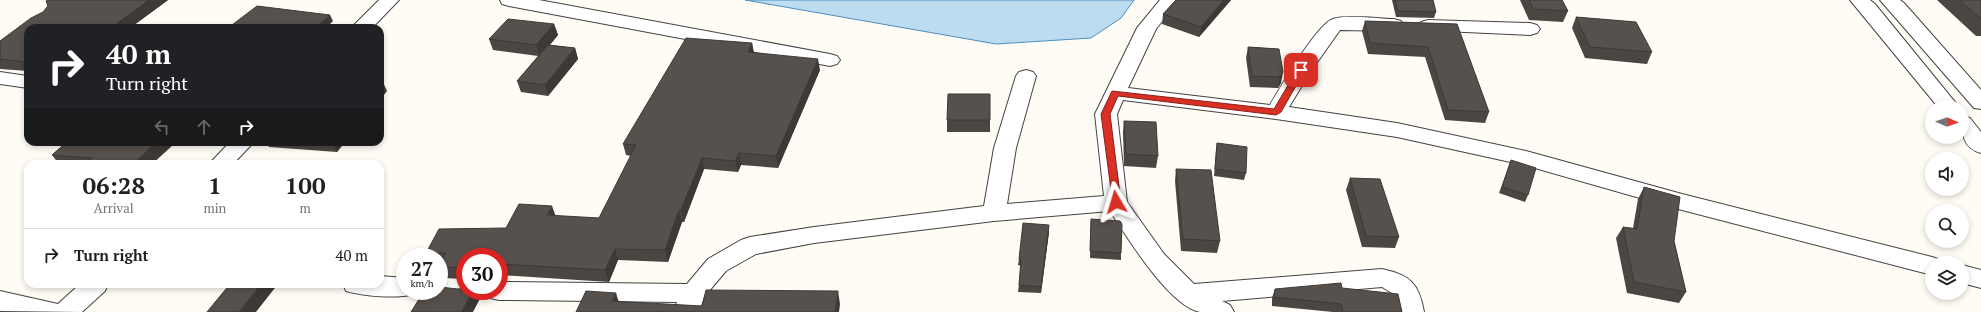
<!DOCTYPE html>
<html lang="en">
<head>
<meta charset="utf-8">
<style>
  body { margin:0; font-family:"PT Serif",serif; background:#f2f2f2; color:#202124; height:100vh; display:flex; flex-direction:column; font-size:15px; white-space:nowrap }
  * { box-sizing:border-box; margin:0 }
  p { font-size:13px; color:#757577 }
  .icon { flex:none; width:22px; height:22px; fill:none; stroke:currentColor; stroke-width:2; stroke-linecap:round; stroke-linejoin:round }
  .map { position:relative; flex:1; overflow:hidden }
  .drawer { position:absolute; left:24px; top:160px; width:360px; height:128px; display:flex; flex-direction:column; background:#fff; border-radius:12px; box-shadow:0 2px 6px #0003 }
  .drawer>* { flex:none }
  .hud { position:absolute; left:24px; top:24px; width:360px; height:122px; border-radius:12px; box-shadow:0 2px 6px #0003; background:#202124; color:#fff; overflow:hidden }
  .needle { width:26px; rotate:92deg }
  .fabs { position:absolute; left:1925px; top:100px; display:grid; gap:8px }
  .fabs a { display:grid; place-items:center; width:44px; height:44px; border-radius:50%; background:#fff; box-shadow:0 2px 6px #0003; font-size:20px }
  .speed { position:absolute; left:396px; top:248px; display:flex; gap:8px; font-size:20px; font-weight:700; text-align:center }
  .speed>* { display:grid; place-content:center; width:52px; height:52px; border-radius:50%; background:#fff; box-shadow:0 2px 6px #0003; line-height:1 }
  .speed small { font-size:10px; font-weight:400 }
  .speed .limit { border:6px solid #d22; background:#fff; color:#111 }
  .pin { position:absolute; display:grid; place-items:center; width:34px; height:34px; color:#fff; margin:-17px; border-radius:8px; box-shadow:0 2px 6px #0006 }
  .me { position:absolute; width:44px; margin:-22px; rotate:353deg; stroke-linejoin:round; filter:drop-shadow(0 0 3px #0008) }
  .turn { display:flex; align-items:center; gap:14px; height:84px; padding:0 16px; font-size:18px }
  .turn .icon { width:52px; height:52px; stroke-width:2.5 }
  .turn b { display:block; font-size:28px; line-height:34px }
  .lanes { display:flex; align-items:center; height:38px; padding:0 16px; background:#0003; justify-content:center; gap:20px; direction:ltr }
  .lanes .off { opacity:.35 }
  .eta { display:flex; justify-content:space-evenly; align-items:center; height:68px; text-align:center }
  .eta b { font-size:24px; font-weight:600; line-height:28px }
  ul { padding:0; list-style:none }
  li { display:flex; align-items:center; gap:12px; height:52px; padding:0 16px; border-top:1px solid #e0e0e0 }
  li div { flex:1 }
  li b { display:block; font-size:15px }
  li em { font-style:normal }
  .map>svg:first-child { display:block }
  .water { fill:#bddcf0; stroke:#4c8ec0 }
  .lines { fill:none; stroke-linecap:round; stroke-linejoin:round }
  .minor-casing { stroke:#434343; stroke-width:2 }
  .minor { fill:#fff; fill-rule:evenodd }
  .wall { fill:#4b4642 }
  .shaded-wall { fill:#3d3936 }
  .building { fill:#57514d; stroke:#3d3936 }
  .route { fill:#d93025; stroke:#8d1f18 }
</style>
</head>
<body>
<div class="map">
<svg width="1981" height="312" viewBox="0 0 1981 312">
  <rect width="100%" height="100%" fill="#fefcf4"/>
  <path class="water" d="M 745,0 L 1134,0 L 1121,18 L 1091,38 L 996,44 Z"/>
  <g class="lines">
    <defs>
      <path id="minor" d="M 379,0 L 399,0 L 372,28 L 351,28 Z
        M 500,0 L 539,0 L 830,54 L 837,56 L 840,60 L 837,64 L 830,66 L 509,6 L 502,4 Z
        M 1160,0 L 1179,0 L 1156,29 L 1128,88 L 1270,105 C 1280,88 1317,24 1333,19 C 1346,14 1379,19 1394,19 L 1401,21 L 1404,25 L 1401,29 L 1394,31 L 1340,30 L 1311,71 L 1289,107 L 1397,123 L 1526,151 L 1682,194 L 1932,257 L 1941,260 L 1943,263 L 1932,263 L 1932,275 L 1682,210 L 1524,165 L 1397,137 L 1276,119 L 1123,100 L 1117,114 L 1127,202 L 1164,254 L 1194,284 L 1382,269 C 1410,275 1419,283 1424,312 L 1398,312 L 1395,295 L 1382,287 L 1222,301 L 1230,305 L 1234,312 C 1223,312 1210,312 1200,312 C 1169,306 1127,237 1110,211 L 994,221 L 814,243 L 756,254 L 726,271 L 704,297 L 699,312 L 673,312 L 677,302 L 499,300 L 490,298 L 486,291 L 499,291 L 499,282 L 687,284 L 708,259 L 741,240 L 750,237 L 814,227 L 984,206 L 994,148 L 1016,76 L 1019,72 L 1026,70 L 1033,72 L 1036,76 L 1016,148 L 1007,204 L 1104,196 L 1095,114 L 1137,28 Z
        M 1850,0 L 1870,0 L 1875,4 L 1959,107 L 1938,107 Z
        M 1880,0 L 1900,0 L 1904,3 L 1981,90 L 1981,109 L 1974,108 Z
        M 1428,20 L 1530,23 L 1537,25 L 1540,29 L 1537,33 L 1530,35 L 1421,30 L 1418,26 L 1421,22 Z
        M 0,72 L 28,76 L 28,88 L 0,84 Z
        M 1962,116 L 1970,118 L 1981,132 L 1981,153 C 1962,148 1962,133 1962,116 Z
        M 230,142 L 254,142 L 233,164 L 209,164 Z
        M 1962,265 L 1981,270 L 1981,288 L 1962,283 Z
        M 380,276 L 405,278 L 405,291 L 415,291 L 414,294 C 397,299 363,296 346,291 L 343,284 L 380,284 Z
        M 80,284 L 108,284 L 105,291 L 82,312 L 0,311 L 0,291 L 58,304 Z"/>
    </defs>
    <use href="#minor" class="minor-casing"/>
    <use href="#minor" class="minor"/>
  </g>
  <path class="wall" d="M 48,0 L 168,0 L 130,28 L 28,28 L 28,71 L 0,69 L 0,41 L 43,12 L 48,6 Z
    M 1176,0 L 1231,0 L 1199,37 L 1162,24 L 1163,14 Z
    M 1392,0 L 1433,0 L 1436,12 L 1434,18 L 1396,17 Z
    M 1520,0 L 1562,0 L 1568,11 L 1563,22 L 1529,20 Z
    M 1937,0 L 1981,0 L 1981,36 L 1976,36 Z
    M 1576,17 L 1652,52 L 1647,64 L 1585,58 L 1572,28 Z
    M 1365,21 L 1457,24 L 1489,112 L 1485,123 L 1445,120 L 1425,57 L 1368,54 L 1362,31 Z
    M 554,24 L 558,35 L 550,45 L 575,48 L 578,59 L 548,96 L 521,92 L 517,81 L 538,56 L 493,50 L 489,39 Z
    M 752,43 L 754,53 L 820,70 L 778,168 L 741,165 L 738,172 L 704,169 L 684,222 L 682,222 L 668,262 L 618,260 L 609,282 L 499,275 L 499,257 L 465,257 L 465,286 L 462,279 L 444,278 L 439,268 L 439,257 L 428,257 L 426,253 L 506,228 L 555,216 L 599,218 L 631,156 L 626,155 L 623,144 Z
    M 1248,47 L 1279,49 L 1281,83 L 1278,88 L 1250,87 L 1246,58 Z
    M 990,94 L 990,132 L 947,132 L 947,120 Z
    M 1124,121 L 1158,156 L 1156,168 L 1124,166 L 1123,132 Z
    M 67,142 L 176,142 L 152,164 L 59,164 L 52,155 Z
    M 266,142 L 345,142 L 337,152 L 269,147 Z
    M 1217,143 L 1246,173 L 1244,180 L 1214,176 L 1216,150 Z
    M 1511,160 L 1528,195 L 1525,202 L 1499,193 Z
    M 1176,169 L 1220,241 L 1217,253 L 1181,251 L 1175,181 Z
    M 1350,178 L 1399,237 L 1395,248 L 1362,247 L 1346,190 Z
    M 1644,187 L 1674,241 L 1686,292 L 1679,303 L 1627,293 L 1616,238 L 1623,227 L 1633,228 L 1638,199 Z
    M 1091,219 L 1121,253 L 1121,260 L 1090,258 Z
    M 1049,232 L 1041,293 L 1018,292 L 1021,266 L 1018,265 L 1019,259 Z
    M 1342,288 L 1402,312 L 1333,312 L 1272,306 L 1272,298 L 1275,289 Z"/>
  <path class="shaded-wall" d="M 149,0 L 168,0 L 130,28 L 111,28 Z
    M 1224,0 L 1231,0 L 1199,37 L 1201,27 Z
    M 330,15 L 333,21 L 326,28 L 315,28 Z
    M 554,24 L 558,35 L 540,56 L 536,45 Z
    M 752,43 L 754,54 L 748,52 Z
    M 575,48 L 578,59 L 548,96 L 545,85 Z
    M 818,59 L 820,70 L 778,168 L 776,156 Z
    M 1283,72 L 1281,83 L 1278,88 L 1280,77 Z
    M 382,80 L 387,91 L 380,100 L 380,82 Z
    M 157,142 L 176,142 L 152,164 L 133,164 Z
    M 332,142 L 345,142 L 337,152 Z
    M 739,153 L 741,165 L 738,172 L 735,161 Z
    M 702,158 L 704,169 L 684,222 L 681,210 Z
    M 552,206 L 556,217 L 547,215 Z
    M 679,210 L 682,222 L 668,262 L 665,250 Z
    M 1049,225 L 1049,232 L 1041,293 L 1041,287 Z
    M 615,249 L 618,260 L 609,282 L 605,270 Z
    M 261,284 L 278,284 L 256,312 L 239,312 Z
    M 473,291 L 484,291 L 473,312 L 461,312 Z
    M 838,291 L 840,304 L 839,312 L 835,312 Z
    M 616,293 L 620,306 L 612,301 Z"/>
  <path class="building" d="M 48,0 L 149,0 L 111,28 L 28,28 L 28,62 L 0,59 L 0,41 L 31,18 L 43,12 L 48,6 L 46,1 Z
    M 1176,0 L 1224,0 L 1201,27 L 1163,14 Z
    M 1395,0 L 1433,0 L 1436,12 L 1398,11 Z
    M 1529,0 L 1562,0 L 1568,11 L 1533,9 Z
    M 1960,0 L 1981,0 L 1981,19 Z
    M 257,6 L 330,15 L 315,28 L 228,28 Z
    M 1576,17 L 1636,22 L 1652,52 L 1590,47 Z
    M 508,19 L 554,24 L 536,45 L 489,39 Z
    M 1365,21 L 1457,24 L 1489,112 L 1448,110 L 1428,47 L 1370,43 Z
    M 686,38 L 752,43 L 748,52 L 818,59 L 776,156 L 739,153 L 735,161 L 702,158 L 681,210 L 679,210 L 665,250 L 615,249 L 605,270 L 499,264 L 499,257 L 465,257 L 465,278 L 461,278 L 460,268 L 439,266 L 439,265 L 446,253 L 426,253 L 439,229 L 506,228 L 519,204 L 552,206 L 547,215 L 599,218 L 636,145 L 623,144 Z
    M 548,45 L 575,48 L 545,85 L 517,81 Z
    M 1248,47 L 1279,49 L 1283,72 L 1280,77 L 1252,76 Z
    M 948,94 L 990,94 L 990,120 L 947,120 Z
    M 1124,121 L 1156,122 L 1158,156 L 1126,154 Z
    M 67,142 L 157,142 L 133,164 L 85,164 L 92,158 L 52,155 Z
    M 1217,143 L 1247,147 L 1246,173 L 1215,169 Z
    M 1511,160 L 1536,168 L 1528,195 L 1502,187 Z
    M 1176,169 L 1211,170 L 1220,241 L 1183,239 Z
    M 1350,178 L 1380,179 L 1399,237 L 1366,236 Z
    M 1644,187 L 1680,197 L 1674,241 L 1686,292 L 1634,282 L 1623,227 L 1637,229 Z
    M 1091,219 L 1120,221 L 1122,224 L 1121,253 L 1090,251 Z
    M 1023,223 L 1049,225 L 1041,287 L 1019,285 L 1021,259 L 1019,259 Z
    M 1341,283 L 1342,288 L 1398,294 L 1402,312 L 1343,312 L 1341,304 L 1274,297 L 1275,289 Z
    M 230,284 L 261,284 L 239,312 L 207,312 Z
    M 439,287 L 458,289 L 465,288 L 465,291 L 473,291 L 461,312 L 411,312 L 424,291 L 439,291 Z
    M 706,290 L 838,291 L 835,312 L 576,312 L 586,291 L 616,293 L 612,301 L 702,306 Z"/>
  <path class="route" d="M 1301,68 L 1305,70 L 1281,112 L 1276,115 L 1118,96 L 1110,114 L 1121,202 L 1120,205 L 1113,205 L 1101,114 L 1112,91 L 1274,109 L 1297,70 Z"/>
</svg>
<div class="fabs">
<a><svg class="needle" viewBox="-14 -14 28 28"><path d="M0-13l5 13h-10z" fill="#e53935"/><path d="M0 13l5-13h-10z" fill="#757577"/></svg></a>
<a><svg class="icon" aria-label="sound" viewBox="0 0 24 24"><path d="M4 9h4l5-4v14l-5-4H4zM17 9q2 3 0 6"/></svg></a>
<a><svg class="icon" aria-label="search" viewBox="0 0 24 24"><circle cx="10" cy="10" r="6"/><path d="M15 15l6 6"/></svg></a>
<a><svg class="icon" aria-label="layers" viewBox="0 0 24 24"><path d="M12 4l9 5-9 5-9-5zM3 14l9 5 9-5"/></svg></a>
</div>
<div class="speed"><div>27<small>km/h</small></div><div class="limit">30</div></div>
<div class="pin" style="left:1301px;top:70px;background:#d93025"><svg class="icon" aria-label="arrive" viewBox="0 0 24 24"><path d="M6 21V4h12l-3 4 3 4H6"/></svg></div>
<svg class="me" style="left:1116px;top:202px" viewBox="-20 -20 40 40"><path d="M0-17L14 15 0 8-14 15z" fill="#d93025" stroke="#fff" stroke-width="4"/></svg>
<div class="hud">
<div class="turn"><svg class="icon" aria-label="right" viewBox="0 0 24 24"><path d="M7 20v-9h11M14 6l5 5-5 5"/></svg><div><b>40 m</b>Turn right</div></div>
<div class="lanes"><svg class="icon off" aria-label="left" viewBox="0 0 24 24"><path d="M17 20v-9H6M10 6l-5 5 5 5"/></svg><svg class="icon off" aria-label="ahead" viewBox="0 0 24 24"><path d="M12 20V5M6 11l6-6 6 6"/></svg><svg class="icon" aria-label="right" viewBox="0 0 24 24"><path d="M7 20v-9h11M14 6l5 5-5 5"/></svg></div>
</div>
<section class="drawer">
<div class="eta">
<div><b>06:28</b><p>Arrival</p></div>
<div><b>1</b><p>min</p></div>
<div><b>100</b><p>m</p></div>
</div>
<ul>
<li><svg class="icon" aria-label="right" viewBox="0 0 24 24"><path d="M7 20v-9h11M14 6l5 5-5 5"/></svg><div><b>Turn right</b></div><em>40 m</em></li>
</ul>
</section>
</div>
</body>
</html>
